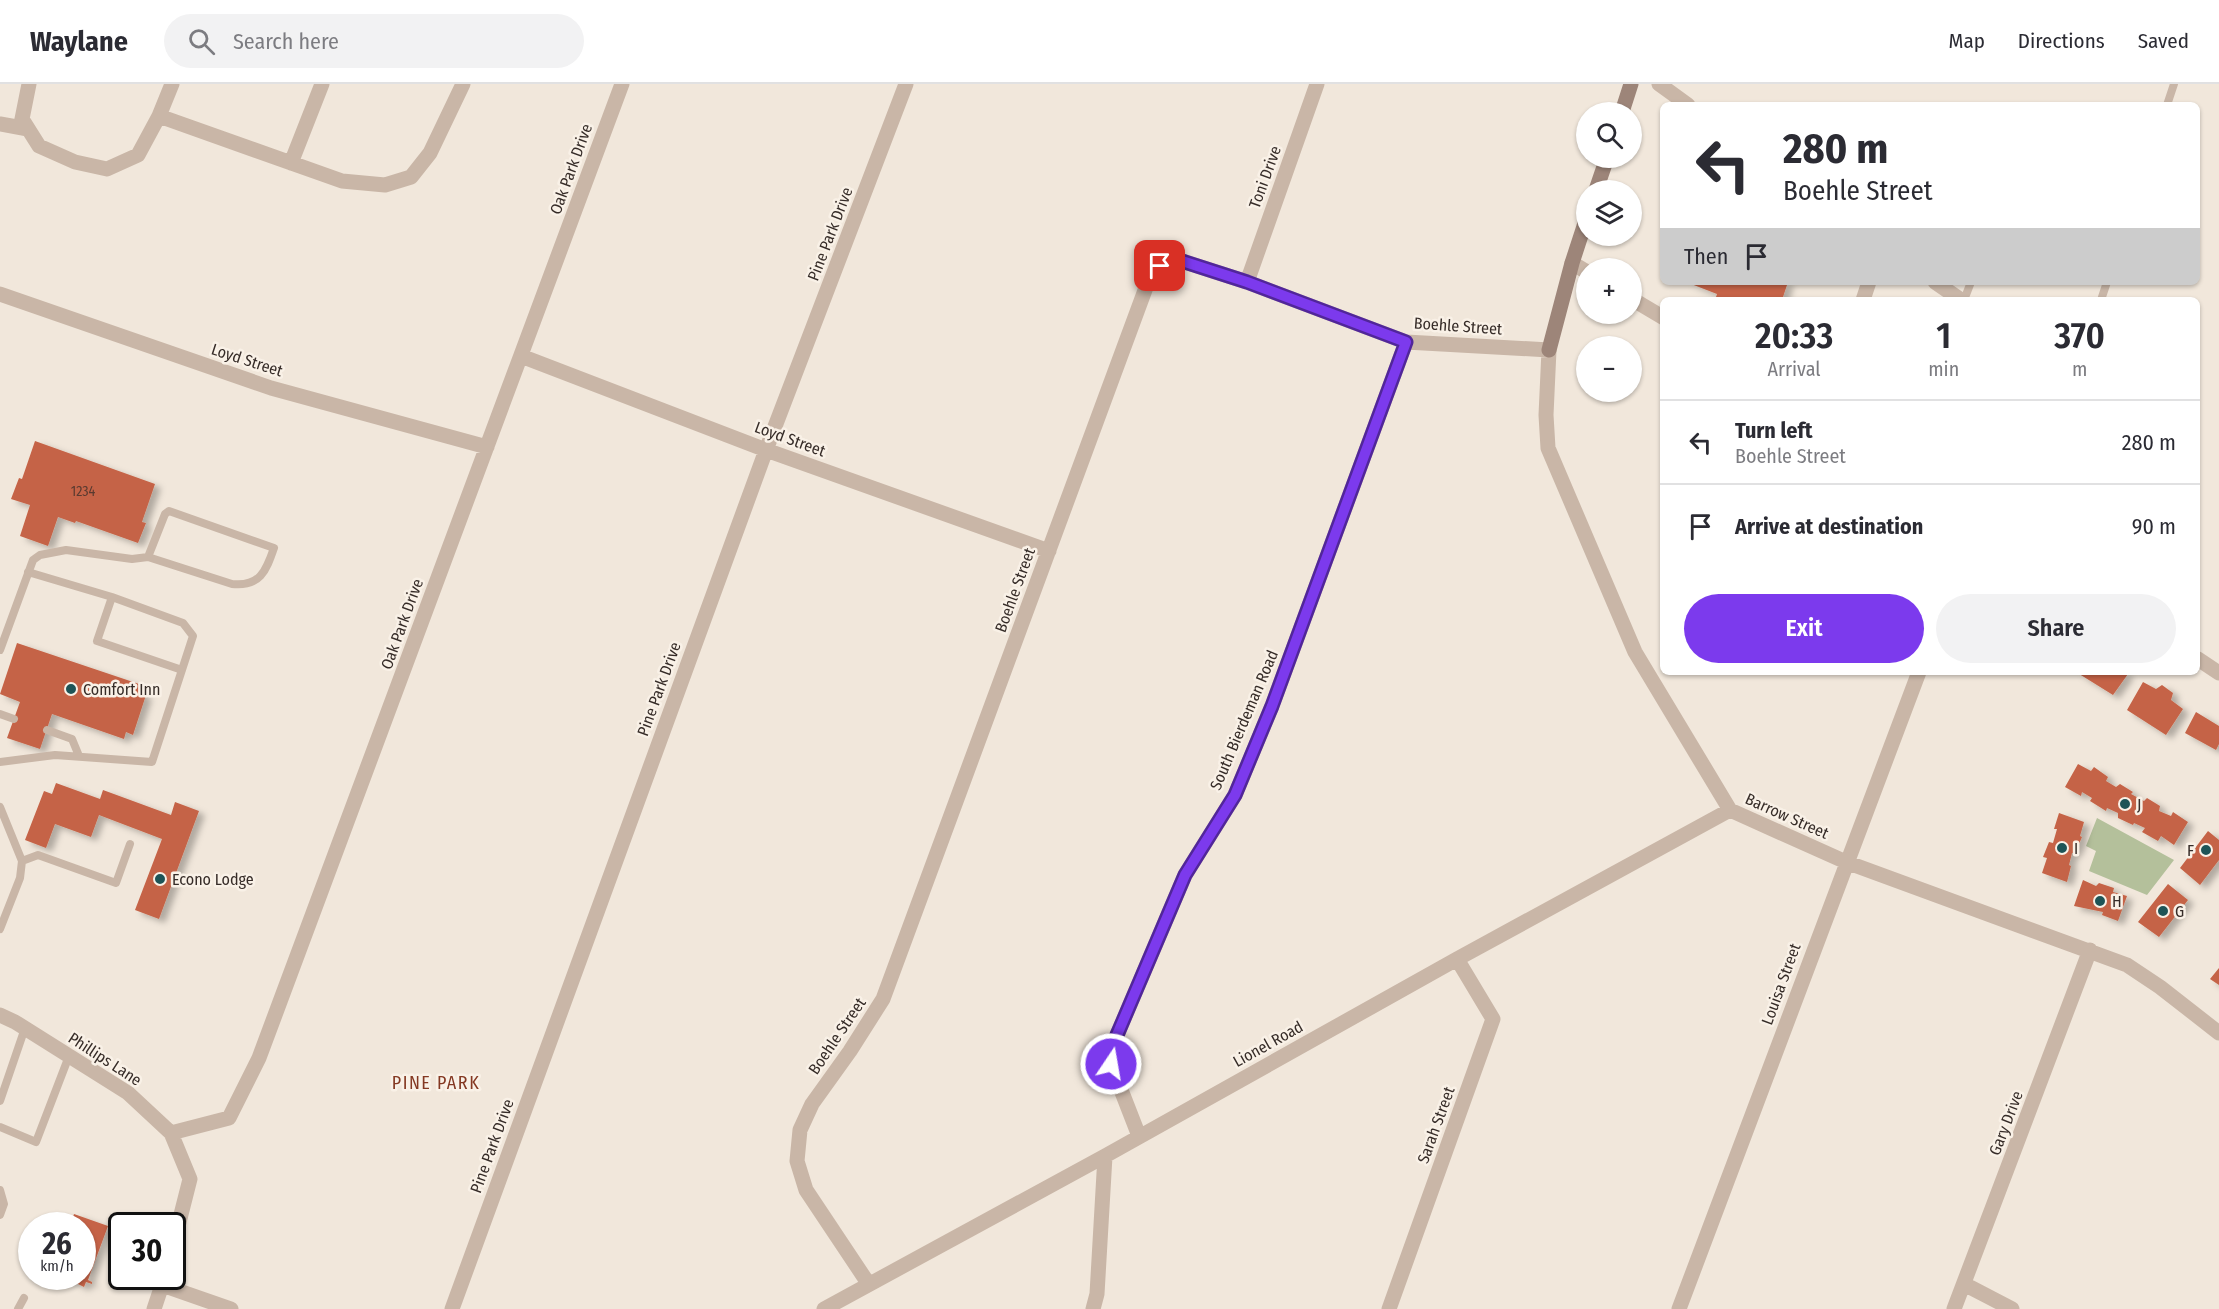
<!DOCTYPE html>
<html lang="en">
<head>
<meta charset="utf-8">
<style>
  body { margin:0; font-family:"Fira Sans Condensed",sans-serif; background:#f2f2f3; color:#2b2b33; height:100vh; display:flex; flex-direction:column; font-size:22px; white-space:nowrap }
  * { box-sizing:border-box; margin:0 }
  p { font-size:20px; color:#7c7c81 }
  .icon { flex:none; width:33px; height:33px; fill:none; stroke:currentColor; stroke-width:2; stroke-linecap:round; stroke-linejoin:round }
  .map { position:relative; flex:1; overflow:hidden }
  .drawer { position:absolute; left:1660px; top:213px; width:540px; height:378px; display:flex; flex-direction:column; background:#fff; border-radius:9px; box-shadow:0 2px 4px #0004 }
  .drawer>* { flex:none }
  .top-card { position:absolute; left:1660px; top:18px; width:540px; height:183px; border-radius:9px; box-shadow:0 2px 4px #0004; background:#fff; color:#2b2b33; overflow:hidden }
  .fabs { position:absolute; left:1576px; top:18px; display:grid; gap:12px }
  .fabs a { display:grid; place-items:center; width:66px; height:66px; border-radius:50%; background:#fff; box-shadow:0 2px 4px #0004; font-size:30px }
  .speed { position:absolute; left:18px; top:1128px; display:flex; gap:12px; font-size:30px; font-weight:700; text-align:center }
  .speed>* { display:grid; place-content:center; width:78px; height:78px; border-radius:50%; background:#fff; box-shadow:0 2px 4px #0004; line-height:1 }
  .speed small { font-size:15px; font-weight:400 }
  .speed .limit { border:3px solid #111; border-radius:9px; background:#fff; color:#111 }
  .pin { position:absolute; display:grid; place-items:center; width:51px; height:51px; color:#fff; margin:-26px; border-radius:12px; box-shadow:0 3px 9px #0006 }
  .me { position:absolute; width:66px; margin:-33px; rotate:12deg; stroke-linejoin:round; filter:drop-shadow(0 0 4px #0008) }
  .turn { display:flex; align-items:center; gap:21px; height:126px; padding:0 24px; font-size:27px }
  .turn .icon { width:78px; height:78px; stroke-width:2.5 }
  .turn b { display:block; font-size:42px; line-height:51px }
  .then { display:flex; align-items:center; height:57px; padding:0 24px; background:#0003; gap:12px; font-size:22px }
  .eta { display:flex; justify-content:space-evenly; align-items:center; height:102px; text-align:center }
  .eta b { font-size:36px; font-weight:600; line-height:42px }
  .cta { display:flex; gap:12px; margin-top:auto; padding:12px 24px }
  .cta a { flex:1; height:69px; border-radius:36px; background:#7c3aed; color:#fff; font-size:24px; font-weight:600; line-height:69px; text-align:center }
  .cta a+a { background:#f2f2f3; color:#2b2b33 }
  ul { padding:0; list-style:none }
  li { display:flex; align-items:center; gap:18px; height:84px; padding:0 24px; border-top:2px solid #e1e1e2 }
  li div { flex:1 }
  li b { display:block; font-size:22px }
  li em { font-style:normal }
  header { display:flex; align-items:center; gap:36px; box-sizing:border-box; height:84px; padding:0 30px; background:#fff; border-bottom:2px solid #e1e1e2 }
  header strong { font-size:28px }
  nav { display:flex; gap:33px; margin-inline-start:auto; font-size:21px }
  .search { width:420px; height:54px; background:#f2f2f3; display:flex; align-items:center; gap:15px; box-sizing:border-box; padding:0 21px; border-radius:33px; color:#7c7c81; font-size:22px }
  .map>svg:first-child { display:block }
  .green { fill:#b4c09b }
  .building { fill:#c56346; filter:url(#shadow) }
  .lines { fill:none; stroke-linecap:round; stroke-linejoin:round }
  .lane { stroke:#c9b6a7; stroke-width:8 }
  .street { stroke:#c9b6a7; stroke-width:15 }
  .secondary { stroke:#9d8579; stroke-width:15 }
  .route-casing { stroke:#51269a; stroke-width:15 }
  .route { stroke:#7c3aed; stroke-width:10 }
  .poi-dot { fill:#1e5457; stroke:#f9f1e7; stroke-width:2 }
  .labels { text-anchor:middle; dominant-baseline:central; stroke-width:5; stroke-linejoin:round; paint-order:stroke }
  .number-label { font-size:14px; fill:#5a3a30 }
  .street-label { font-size:16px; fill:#362c28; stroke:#f9f1e7 }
  .poi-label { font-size:16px; fill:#362c28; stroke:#f9f1e7; text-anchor:start }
  .neighbourhood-label { font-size:18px; letter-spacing:1.5px; fill:#843822; stroke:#f9f1e7 }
</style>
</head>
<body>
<header>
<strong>Waylane</strong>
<div class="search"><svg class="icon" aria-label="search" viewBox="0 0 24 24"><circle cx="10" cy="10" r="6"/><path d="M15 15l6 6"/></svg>Search here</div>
<nav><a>Map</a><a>Directions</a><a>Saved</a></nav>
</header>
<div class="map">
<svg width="2219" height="1225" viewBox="0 0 2219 1225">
  <defs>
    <filter id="shadow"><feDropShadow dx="6" dy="4" stdDeviation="3" flood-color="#0004"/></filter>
  </defs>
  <rect width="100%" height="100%" fill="#f1e7db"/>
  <path class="green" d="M 2097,734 L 2174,776 L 2147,811 L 2089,787 L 2096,767 L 2086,762 Z"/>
  <path class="building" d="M 1686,198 L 1788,198 L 1782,216 L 1715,216 L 1717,210 Z
    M 35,357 L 155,400 L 142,438 L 146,439 L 138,459 L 76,437 L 75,439 L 58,433 L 48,462 L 20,452 L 30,421 L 11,415 L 19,394 L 22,395 Z
    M 17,559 L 142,601 L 140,609 L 146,611 L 133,651 L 126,648 L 124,655 L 52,630 L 40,665 L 7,654 L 20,618 L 0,610 Z
    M 2076,588 L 2124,588 L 2128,590 L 2113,611 Z
    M 2143,598 L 2156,605 L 2162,601 L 2173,609 L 2171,616 L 2183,625 L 2166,651 L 2127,626 Z
    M 2196,628 L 2219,642 L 2219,660 L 2216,666 L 2185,649 Z
    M 2078,680 L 2091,687 L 2094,683 L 2108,693 L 2106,697 L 2116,703 L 2120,700 L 2133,708 L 2131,710 L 2144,717 L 2147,714 L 2160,722 L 2159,727 L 2171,732 L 2173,728 L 2188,738 L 2174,761 L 2161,752 L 2158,757 L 2142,748 L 2145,744 L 2134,739 L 2133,741 L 2118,734 L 2118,729 L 2107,724 L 2106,727 L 2090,717 L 2092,714 L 2082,708 L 2081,712 L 2065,703 Z
    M 56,699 L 100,715 L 103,706 L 171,731 L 175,718 L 199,727 L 159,835 L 135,826 L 162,755 L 99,731 L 91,753 L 55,740 L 46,764 L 25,756 L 44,707 L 52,710 Z
    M 2059,729 L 2084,738 L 2080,752 L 2082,753 L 2075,769 L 2072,769 L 2069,781 L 2071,782 L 2067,798 L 2042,789 L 2047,774 L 2043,773 L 2049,758 L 2053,759 L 2057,745 L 2054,745 Z
    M 2208,747 L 2219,756 L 2219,776 L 2200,801 L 2180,784 Z
    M 2083,796 L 2096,802 L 2099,799 L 2114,804 L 2113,808 L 2127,812 L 2118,837 L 2102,831 L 2103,828 L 2074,822 Z
    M 2168,800 L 2188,816 L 2159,853 L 2138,838 Z
    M 2219,884 L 2219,901 L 2210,895 Z
    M 74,1130 L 108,1142 L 88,1196 L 92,1198 L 92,1200 L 86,1198 L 84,1203 L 64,1193 L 82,1192 L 82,1142 L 70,1142 Z"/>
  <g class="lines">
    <path class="lane" d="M 2167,21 L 2174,0
      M 1964,216 L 1971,198
      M 2101,216 L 2107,198
      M 112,513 L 97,557 L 182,586
      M 0,566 L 33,476 L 40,471 L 66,466 L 132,475 L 148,473 L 232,500 C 260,503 266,487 274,464 L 169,427 L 165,430 L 148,473
      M 0,630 L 14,635
      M 47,646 L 72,655 L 79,672
      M 0,678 L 55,671 L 152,678 L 193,552 L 183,539 L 112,513 L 28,488
      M 0,723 L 22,777 L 20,794 L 0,845
      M 22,777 L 38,771 L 116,799 L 130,760
      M 0,1017 L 25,944
      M 0,1043 L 36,1058 L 69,972
      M 0,1106 L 4,1120 L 0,1131
      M 18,1225 L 24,1214"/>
    <path class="street" d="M 29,0 L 22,35 L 39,62 L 75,78 L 107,85 L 138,71 L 159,32 L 172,0
      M 1659,0 L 1688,21
      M 159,32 L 342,97 L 385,101 L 411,93 L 430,69 L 463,0
      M 0,40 L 28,45
      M 291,79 L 322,0
      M 1572,179 L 1587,188
      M 1247,198 L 1317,0
      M 1935,198 L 1961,216
      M 0,210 L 271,304 L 487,363
      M 1632,215 L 1664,234
      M 1863,216 L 1869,198
      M 521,272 L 766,366 L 1049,467
      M 2198,575 L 2219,589
      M 0,931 L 15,938 L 128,1009 L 171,1049 L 190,1095 L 172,1166
      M 171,1049 L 229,1034 L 259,974 L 622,0
      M 1139,1052 L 1111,980 L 1117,951 L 1185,791 L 1235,711 L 1272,622 L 1406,258
      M 868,1199 L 806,1106 L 797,1077 L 800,1046 L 812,1020 L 850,967 L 883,915 L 1148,198 L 1159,182 L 1182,177 L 1247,198 L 1406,258 L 1549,266 L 1546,331 L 1548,364 L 1635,568 L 1730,726 L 1846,778 L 2127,881 L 2160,903 L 2219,949
      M 1964,1200 L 2012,1225
      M 162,1201 L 231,1225
      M 154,1225 L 165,1192
      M 452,1225 L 766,366 L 906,0
      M 824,1225 L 1105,1072 L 1457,875 L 1730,726
      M 1093,1225 L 1097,1210 L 1105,1072
      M 1389,1225 L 1493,935 L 1457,875
      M 1679,1225 L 1919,588
      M 1954,1225 L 2090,866"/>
    <path class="secondary" d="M 1622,28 L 1631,0
      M 1596,106 L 1607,74
      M 1549,266 L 1572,179 L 1587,133"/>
  </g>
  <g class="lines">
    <defs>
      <path id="route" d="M 1111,980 L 1117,951 L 1185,791 L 1235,711 L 1272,622 L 1406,258 L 1247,198 L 1182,177 L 1160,182"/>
    </defs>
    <use href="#route" class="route-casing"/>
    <use href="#route" class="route"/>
  </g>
  <g class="poi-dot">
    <circle cx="71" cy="605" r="6"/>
    <circle cx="2125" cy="720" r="6"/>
    <circle cx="2062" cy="764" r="6"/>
    <circle cx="2206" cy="766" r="6"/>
    <circle cx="160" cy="795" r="6"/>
    <circle cx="2100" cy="817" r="6"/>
    <circle cx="2163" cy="827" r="6"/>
  </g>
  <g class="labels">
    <g class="number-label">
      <text x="83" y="407">1234</text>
    </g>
    <g class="street-label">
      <text transform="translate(571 85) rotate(-70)">Oak Park Drive</text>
      <text transform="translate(1265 93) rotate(-70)">Toni Drive</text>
      <text transform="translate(830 150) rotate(-69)">Pine Park Drive</text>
      <text transform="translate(1458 242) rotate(4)">Boehle Street</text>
      <text transform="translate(247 276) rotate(18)">Loyd Street</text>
      <text transform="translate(790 355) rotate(20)">Loyd Street</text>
      <text transform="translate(1015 506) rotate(-70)">Boehle Street</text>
      <text transform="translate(402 540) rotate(-70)">Oak Park Drive</text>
      <text transform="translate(659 605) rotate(-70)">Pine Park Drive</text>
      <text transform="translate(1244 636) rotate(-67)">South Bierdeman Road</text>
      <text transform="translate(1787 732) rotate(24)">Barrow Street</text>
      <text transform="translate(1781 900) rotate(-70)">Louisa Street</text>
      <text transform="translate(837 952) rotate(-56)">Boehle Street</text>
      <text transform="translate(1268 960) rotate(-29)">Lionel Road</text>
      <text transform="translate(105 975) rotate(33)">Phillips Lane</text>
      <text transform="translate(2006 1039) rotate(-69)">Gary Drive</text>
      <text transform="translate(1436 1041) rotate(-70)">Sarah Street</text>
      <text transform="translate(492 1062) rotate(-70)">Pine Park Drive</text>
    </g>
    <g class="poi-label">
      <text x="83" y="605">Comfort Inn</text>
      <text x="2137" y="720">J</text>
      <text x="2074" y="764">I</text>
      <text x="2194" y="766" text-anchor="end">F</text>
      <text x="172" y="795">Econo Lodge</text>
      <text x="2112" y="817">H</text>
      <text x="2175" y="827">G</text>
    </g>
    <g class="neighbourhood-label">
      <text x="436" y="999">PINE PARK</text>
    </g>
  </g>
</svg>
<div class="fabs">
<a><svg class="icon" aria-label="search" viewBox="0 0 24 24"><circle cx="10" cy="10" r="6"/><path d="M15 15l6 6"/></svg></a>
<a><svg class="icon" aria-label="layers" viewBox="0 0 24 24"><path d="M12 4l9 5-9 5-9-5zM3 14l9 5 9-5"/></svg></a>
<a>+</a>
<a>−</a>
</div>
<div class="speed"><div>26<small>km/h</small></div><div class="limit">30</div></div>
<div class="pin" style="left:1160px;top:182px;background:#d93025"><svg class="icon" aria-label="arrive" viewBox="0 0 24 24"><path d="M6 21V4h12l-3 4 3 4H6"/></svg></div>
<svg class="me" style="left:1111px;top:980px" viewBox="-20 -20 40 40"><circle r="17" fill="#7c3aed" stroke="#fff" stroke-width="3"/><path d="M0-11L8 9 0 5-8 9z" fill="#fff"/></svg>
<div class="top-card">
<div class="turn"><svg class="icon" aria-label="left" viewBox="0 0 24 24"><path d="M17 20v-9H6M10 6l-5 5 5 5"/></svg><div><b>280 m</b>Boehle Street</div></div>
<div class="then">Then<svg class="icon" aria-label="arrive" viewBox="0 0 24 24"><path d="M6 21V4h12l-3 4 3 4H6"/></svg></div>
</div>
<section class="drawer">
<div class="eta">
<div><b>20:33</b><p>Arrival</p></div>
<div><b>1</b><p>min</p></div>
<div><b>370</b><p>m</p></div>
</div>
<ul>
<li><svg class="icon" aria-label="left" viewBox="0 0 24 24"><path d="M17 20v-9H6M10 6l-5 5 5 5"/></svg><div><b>Turn left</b><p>Boehle Street</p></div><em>280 m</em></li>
<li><svg class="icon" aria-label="arrive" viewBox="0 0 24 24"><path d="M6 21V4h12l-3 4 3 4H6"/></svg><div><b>Arrive at destination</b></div><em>90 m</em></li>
</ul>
<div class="cta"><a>Exit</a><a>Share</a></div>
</section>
</div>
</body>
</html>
